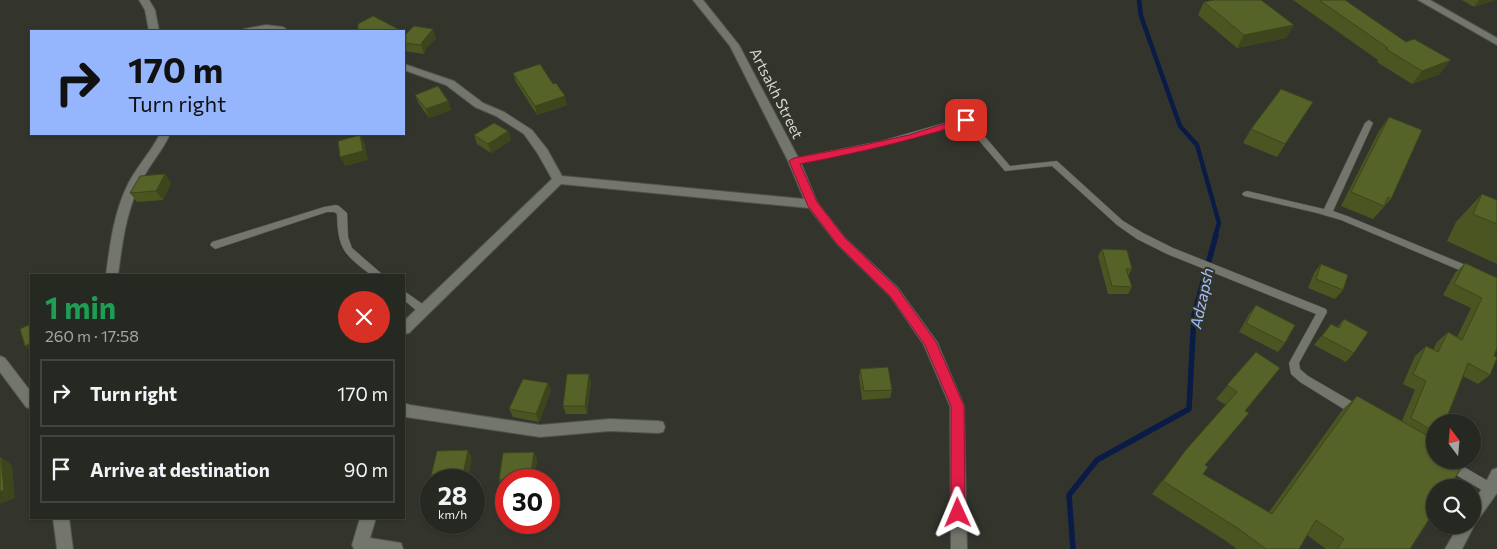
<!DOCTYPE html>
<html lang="en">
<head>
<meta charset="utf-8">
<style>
  body { margin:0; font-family:Commissioner,sans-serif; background:#2e302a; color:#f1f3f6; height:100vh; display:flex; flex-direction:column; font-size:19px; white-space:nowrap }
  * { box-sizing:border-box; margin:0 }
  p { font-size:16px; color:#a4a6a5 }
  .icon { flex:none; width:28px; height:28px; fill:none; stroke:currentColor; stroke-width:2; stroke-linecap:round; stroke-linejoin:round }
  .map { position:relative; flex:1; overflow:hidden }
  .panel { position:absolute; left:30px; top:274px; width:375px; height:245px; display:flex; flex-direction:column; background:#262822; border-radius:0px; box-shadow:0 1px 4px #0004,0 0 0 1px #424440 }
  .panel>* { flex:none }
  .banner { position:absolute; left:30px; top:30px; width:375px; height:105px; border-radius:0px; box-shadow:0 1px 4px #0004,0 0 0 1px #424440; background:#95b6fd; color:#111; overflow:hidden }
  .needle { width:32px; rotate:344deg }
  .buttons { position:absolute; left:1426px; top:414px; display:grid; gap:10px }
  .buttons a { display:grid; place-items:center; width:55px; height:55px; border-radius:50%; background:#262822; box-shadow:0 1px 4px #0004,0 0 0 1px #424440; font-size:25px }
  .speed { position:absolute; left:420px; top:469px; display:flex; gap:10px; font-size:25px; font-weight:700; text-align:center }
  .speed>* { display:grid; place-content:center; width:65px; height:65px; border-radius:50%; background:#262822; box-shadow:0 1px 4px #0004,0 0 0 1px #424440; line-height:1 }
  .speed small { font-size:12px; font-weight:400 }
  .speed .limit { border:8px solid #d22; background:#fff; color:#111 }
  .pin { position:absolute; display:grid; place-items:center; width:42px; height:42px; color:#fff; margin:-21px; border-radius:10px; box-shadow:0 2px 8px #0006 }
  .me { position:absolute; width:55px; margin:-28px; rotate:359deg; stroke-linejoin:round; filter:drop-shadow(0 0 4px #0008) }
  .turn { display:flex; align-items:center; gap:18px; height:105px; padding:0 15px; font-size:22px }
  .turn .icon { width:65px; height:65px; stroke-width:2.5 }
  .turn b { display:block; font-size:35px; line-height:42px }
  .round { display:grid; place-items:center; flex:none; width:52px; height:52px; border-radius:26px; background:#2e302a }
  .head { display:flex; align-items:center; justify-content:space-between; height:85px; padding:0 15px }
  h1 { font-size:30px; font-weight:700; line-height:38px; color:#1e9e55 }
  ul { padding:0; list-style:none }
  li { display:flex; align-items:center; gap:15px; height:68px; margin:0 10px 8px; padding:0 5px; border:2px solid #424440; border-radius:0px }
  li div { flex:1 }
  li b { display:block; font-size:19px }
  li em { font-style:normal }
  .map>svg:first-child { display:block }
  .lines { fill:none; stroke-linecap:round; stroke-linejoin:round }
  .stream-far1 { stroke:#0a1b46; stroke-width:4.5 }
  .stream { stroke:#0a1b46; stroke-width:5.5 }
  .service-casing { stroke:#50524b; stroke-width:1 }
  .minor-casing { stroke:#50524b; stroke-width:2 }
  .service { fill:#73766c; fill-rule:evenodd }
  .minor { fill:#73766c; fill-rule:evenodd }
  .wall { fill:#4a5522 }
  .shaded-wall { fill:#3c451c }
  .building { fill:#566328; stroke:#3c451c }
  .route { fill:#e11d48; stroke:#92132f }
  .labels { text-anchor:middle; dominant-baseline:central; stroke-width:4; stroke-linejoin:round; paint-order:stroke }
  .street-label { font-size:15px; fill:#d9dad5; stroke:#33352d }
  .water-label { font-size:16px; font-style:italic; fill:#a3c0fc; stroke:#33352d }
</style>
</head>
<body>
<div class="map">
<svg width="1497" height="549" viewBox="0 0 1497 549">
  <rect width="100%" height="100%" fill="#33352d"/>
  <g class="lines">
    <path class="stream-far1" d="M 1139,0 L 1141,16 L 1180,126 L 1197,145 L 1219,223 L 1215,236"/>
    <path class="stream" d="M 1073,549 L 1069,495 L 1097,460 L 1189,409 L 1194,315 L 1216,235"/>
    <defs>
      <path id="service" d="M 966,117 L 969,118 L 1010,166 L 1057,161 L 1123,221 L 1143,233 L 1173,248 L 1326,309 L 1327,312 L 1299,363 L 1300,369 L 1308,376 L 1363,408 L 1365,412 L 1363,416 L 1359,417 L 1355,416 L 1300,382 L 1291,374 L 1289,363 L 1316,314 L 1167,254 L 1137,239 L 1117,225 L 1052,166 L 1005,171 L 964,123 L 881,146 L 794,164 L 790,161 L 794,158 L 881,141 Z
        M 1369,120 L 1373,123 L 1333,211 L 1347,216 L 1497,278 L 1497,286 L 1341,220 L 1317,213 L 1244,196 L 1242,194 L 1244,192 L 1247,191 L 1324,209 L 1365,123 Z
        M 336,205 L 339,206 L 347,213 L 348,237 L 352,248 L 383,275 L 371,275 C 344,254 338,250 337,214 L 334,212 L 327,212 L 215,249 L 210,245 L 212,242 L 324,207 Z
        M 404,291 L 427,307 L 428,310 L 427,313 L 419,313 L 404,300 Z
        M 1435,460 L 1452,460 L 1495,485 L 1497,489 L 1495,493 L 1491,495 L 1487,493 L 1437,464 Z"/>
      <path id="minor" d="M 139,0 L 149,0 L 155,10 L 159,31 L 149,31 L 145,10 Z
        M 693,0 L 703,0 L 739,45 L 800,161 L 817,202 L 845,238 L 898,288 L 937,342 L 964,406 L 967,549 L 951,549 L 950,406 L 924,345 L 890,296 L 837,244 L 809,208 L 561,184 L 409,333 L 404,334 L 404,321 L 552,179 L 538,154 L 524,134 L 496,116 L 475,107 L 446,85 L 404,70 L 404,64 L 454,81 L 483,103 L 504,112 L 532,130 L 547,149 L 562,176 L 804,199 L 788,161 L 730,46 Z
        M 1418,0 L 1430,0 L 1497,38 L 1497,45 Z
        M 266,25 L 283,27 L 289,31 L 242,31 L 244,29 Z
        M 160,134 L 170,134 C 162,152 148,166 140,184 C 126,212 122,244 118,275 L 106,275 C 110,244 114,212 128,184 C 137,166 151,152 160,134 Z
        M 0,356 L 5,358 L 31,392 L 31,409 L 26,407 L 0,372 Z
        M 404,403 L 410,405 L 540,425 L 610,419 L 658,421 L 663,422 L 665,427 L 663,432 L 658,433 L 610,431 L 540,437 L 406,417 L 404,416 Z
        M 1497,468 L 1497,493 L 1475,524 L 1462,549 L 1445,549 L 1459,525 L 1472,525 L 1472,504 L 1485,484 L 1492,470 Z
        M 53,518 L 69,518 L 73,549 L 57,549 Z
        M 360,518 L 376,518 L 370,538 L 401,543 L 403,549 L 354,549 L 352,545 Z"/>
    </defs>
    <use href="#service" class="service-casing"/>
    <use href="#minor" class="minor-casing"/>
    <use href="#service" class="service"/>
    <use href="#minor" class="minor"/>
  </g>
  <path class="wall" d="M 1293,0 L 1345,0 L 1440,74 L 1412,84 L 1377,62 L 1378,60 Z
    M 1462,0 L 1495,0 L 1474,7 Z
    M 1204,2 L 1294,25 L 1286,38 L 1237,48 L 1198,15 Z
    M 404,32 L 406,34 L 436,38 L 425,50 L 424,54 L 404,51 Z
    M 513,73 L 567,105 L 537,115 L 516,82 Z
    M 415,95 L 448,101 L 451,110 L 429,118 L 419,104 Z
    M 1313,102 L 1277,157 L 1243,143 L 1251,129 Z
    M 1389,117 L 1391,199 L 1373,219 L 1341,206 L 1379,131 Z
    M 508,131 L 511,140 L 491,153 L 477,144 L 474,135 Z
    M 165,174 L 171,183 L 163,200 L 137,202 L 130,193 Z
    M 1482,194 L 1497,200 L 1497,264 L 1447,241 L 1456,222 Z
    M 1102,249 L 1132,269 L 1128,276 L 1132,287 L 1128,294 L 1108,294 L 1098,256 Z
    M 1465,263 L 1497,278 L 1494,356 L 1490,375 L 1478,384 L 1463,376 L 1435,422 L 1435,439 L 1410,549 L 1326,549 L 1307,535 L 1299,549 L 1237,549 L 1226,541 L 1152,494 L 1175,464 L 1226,405 L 1216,399 L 1256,352 L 1245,411 L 1205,465 L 1203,474 L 1269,512 L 1343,409 L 1357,396 L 1402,421 L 1415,390 L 1403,384 L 1415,356 L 1426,346 L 1433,350 L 1437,342 L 1448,332 L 1457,337 L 1471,308 L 1443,295 L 1455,273 Z
    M 1321,264 L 1343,290 L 1335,299 L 1308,288 L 1314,273 Z
    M 1256,305 L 1285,343 L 1278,352 L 1239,332 L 1249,314 Z
    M 1344,319 L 1354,353 L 1346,362 L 1314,345 L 1331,324 L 1337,327 Z
    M 860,369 L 892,390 L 890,398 L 862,400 L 859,377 Z
    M 589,374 L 591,382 L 587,414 L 566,414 L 563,406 Z
    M 548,383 L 551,391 L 539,422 L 513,417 L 509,409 Z
    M 534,452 L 537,460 L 534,480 L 506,480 L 506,488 L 502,488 L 499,480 Z"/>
  <path class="shaded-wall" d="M 1479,0 L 1495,0 L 1474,7 Z
    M 1294,25 L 1286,38 L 1237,48 L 1244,35 Z
    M 433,29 L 436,38 L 425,50 L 424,54 L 421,45 L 422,42 Z
    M 1451,60 L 1440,74 L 1412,84 L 1422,71 Z
    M 565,96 L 567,105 L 537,115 L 535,106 Z
    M 448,101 L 451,110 L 429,118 L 426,109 Z
    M 508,131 L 511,140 L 491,153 L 488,144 Z
    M 198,134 L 213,134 L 200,137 Z
    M 360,135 L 365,144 L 368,160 L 345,166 L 340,157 Z
    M 165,174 L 171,183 L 163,200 L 156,191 Z
    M 31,343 L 31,351 L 25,346 Z
    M 589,374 L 591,382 L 587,414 L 585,406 Z
    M 548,383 L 551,391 L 539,422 L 536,414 Z
    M 468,450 L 472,458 L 468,480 L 462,480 Z
    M 534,452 L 537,460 L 534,480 L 530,480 Z
    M 1,457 L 12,465 L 15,498 L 0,504 Z"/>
  <path class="building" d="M 1214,0 L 1261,0 L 1294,25 L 1244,35 L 1204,2 Z
    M 1319,0 L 1345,0 L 1406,42 L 1414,39 L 1451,60 L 1422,71 L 1386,49 L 1388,48 Z
    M 373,16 L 402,31 L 358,31 L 358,24 Z
    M 414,26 L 433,29 L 422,42 L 421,45 L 404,43 L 404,32 L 406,34 Z
    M 540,64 L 553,84 L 556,83 L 565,96 L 535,106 L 513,73 Z
    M 438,86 L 448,101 L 426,109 L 415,95 Z
    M 1281,89 L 1313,102 L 1285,144 L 1251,129 Z
    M 1389,117 L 1422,130 L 1391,199 L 1388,197 L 1384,206 L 1351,192 Z
    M 494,123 L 508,131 L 488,144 L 474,135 Z
    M 360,135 L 363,151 L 340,157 L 338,141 Z
    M 165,174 L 156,191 L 130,193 L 140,176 Z
    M 1482,194 L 1497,200 L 1497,224 L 1473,214 Z
    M 1102,249 L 1127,250 L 1132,269 L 1126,269 L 1132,287 L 1112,286 Z
    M 1465,263 L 1497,278 L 1497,348 L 1494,356 L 1497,357 L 1497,358 L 1490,375 L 1468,363 L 1445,422 L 1435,422 L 1435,432 L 1411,418 L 1426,381 L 1413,374 L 1426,346 L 1438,352 L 1448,332 L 1462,340 L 1482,298 L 1454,284 Z
    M 1321,264 L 1348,275 L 1343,290 L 1316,279 Z
    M 1256,305 L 1295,325 L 1285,343 L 1246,323 Z
    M 1344,319 L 1368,332 L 1354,353 L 1322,336 L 1331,324 L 1339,328 Z
    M 31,324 L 31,343 L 25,346 L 20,329 Z
    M 1256,352 L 1280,368 L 1245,411 L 1249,413 L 1205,465 L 1208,467 L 1203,474 L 1272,514 L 1357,396 L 1435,440 L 1435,460 L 1466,460 L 1449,488 L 1435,488 L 1435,510 L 1410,549 L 1337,549 L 1344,539 L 1316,520 L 1299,549 L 1266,549 L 1239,529 L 1163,481 L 1185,451 L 1237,392 L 1227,385 Z
    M 888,367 L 892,390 L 864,391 L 860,369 Z
    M 567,374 L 589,374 L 585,406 L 563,406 Z
    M 523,379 L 548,383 L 536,414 L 509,409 Z
    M 468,450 L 462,480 L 431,480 L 431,484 L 429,484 L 437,451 Z
    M 534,452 L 530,479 L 499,480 L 503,453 Z
    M 1,457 L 4,490 L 0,492 L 0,458 Z"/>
  <path class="route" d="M 966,117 L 969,118 L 969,122 C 913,140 858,153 800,164 L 817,202 L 845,238 L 898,289 L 936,342 L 964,406 L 965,513 L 963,518 L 958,520 L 953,518 L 951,513 L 951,406 L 925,345 L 890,296 L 837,244 L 808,206 L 789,161 L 794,158 L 864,145 L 909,135 Z"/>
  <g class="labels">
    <g class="street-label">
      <text transform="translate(777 93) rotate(63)">Artsakh Street</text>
    </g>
    <g class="water-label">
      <text transform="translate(1201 298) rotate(-78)">Adzapsh</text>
    </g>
  </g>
</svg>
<div class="buttons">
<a><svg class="needle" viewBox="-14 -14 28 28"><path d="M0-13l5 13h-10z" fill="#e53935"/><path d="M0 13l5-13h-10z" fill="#a4a6a5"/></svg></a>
<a><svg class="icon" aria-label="search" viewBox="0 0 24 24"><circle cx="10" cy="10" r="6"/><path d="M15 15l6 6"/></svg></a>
</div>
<div class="speed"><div>28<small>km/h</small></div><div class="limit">30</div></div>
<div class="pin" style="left:966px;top:120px;background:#d93025"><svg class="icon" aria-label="arrive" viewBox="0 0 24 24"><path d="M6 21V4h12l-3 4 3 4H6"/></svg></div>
<svg class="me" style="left:958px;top:513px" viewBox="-20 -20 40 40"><path d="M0-17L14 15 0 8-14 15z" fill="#e11d48" stroke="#fff" stroke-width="4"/></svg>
<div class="banner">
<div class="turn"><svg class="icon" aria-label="right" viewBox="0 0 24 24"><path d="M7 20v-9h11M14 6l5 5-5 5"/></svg><div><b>170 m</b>Turn right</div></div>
</div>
<section class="panel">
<div class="head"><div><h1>1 min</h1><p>260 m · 17:58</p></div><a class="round" style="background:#d93025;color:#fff"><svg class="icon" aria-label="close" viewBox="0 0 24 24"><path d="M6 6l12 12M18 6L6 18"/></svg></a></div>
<ul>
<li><svg class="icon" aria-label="right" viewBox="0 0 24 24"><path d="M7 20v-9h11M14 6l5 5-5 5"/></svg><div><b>Turn right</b></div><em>170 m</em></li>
<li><svg class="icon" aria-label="arrive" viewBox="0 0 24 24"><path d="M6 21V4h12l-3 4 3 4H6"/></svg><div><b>Arrive at destination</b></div><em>90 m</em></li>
</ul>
</section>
</div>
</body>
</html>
